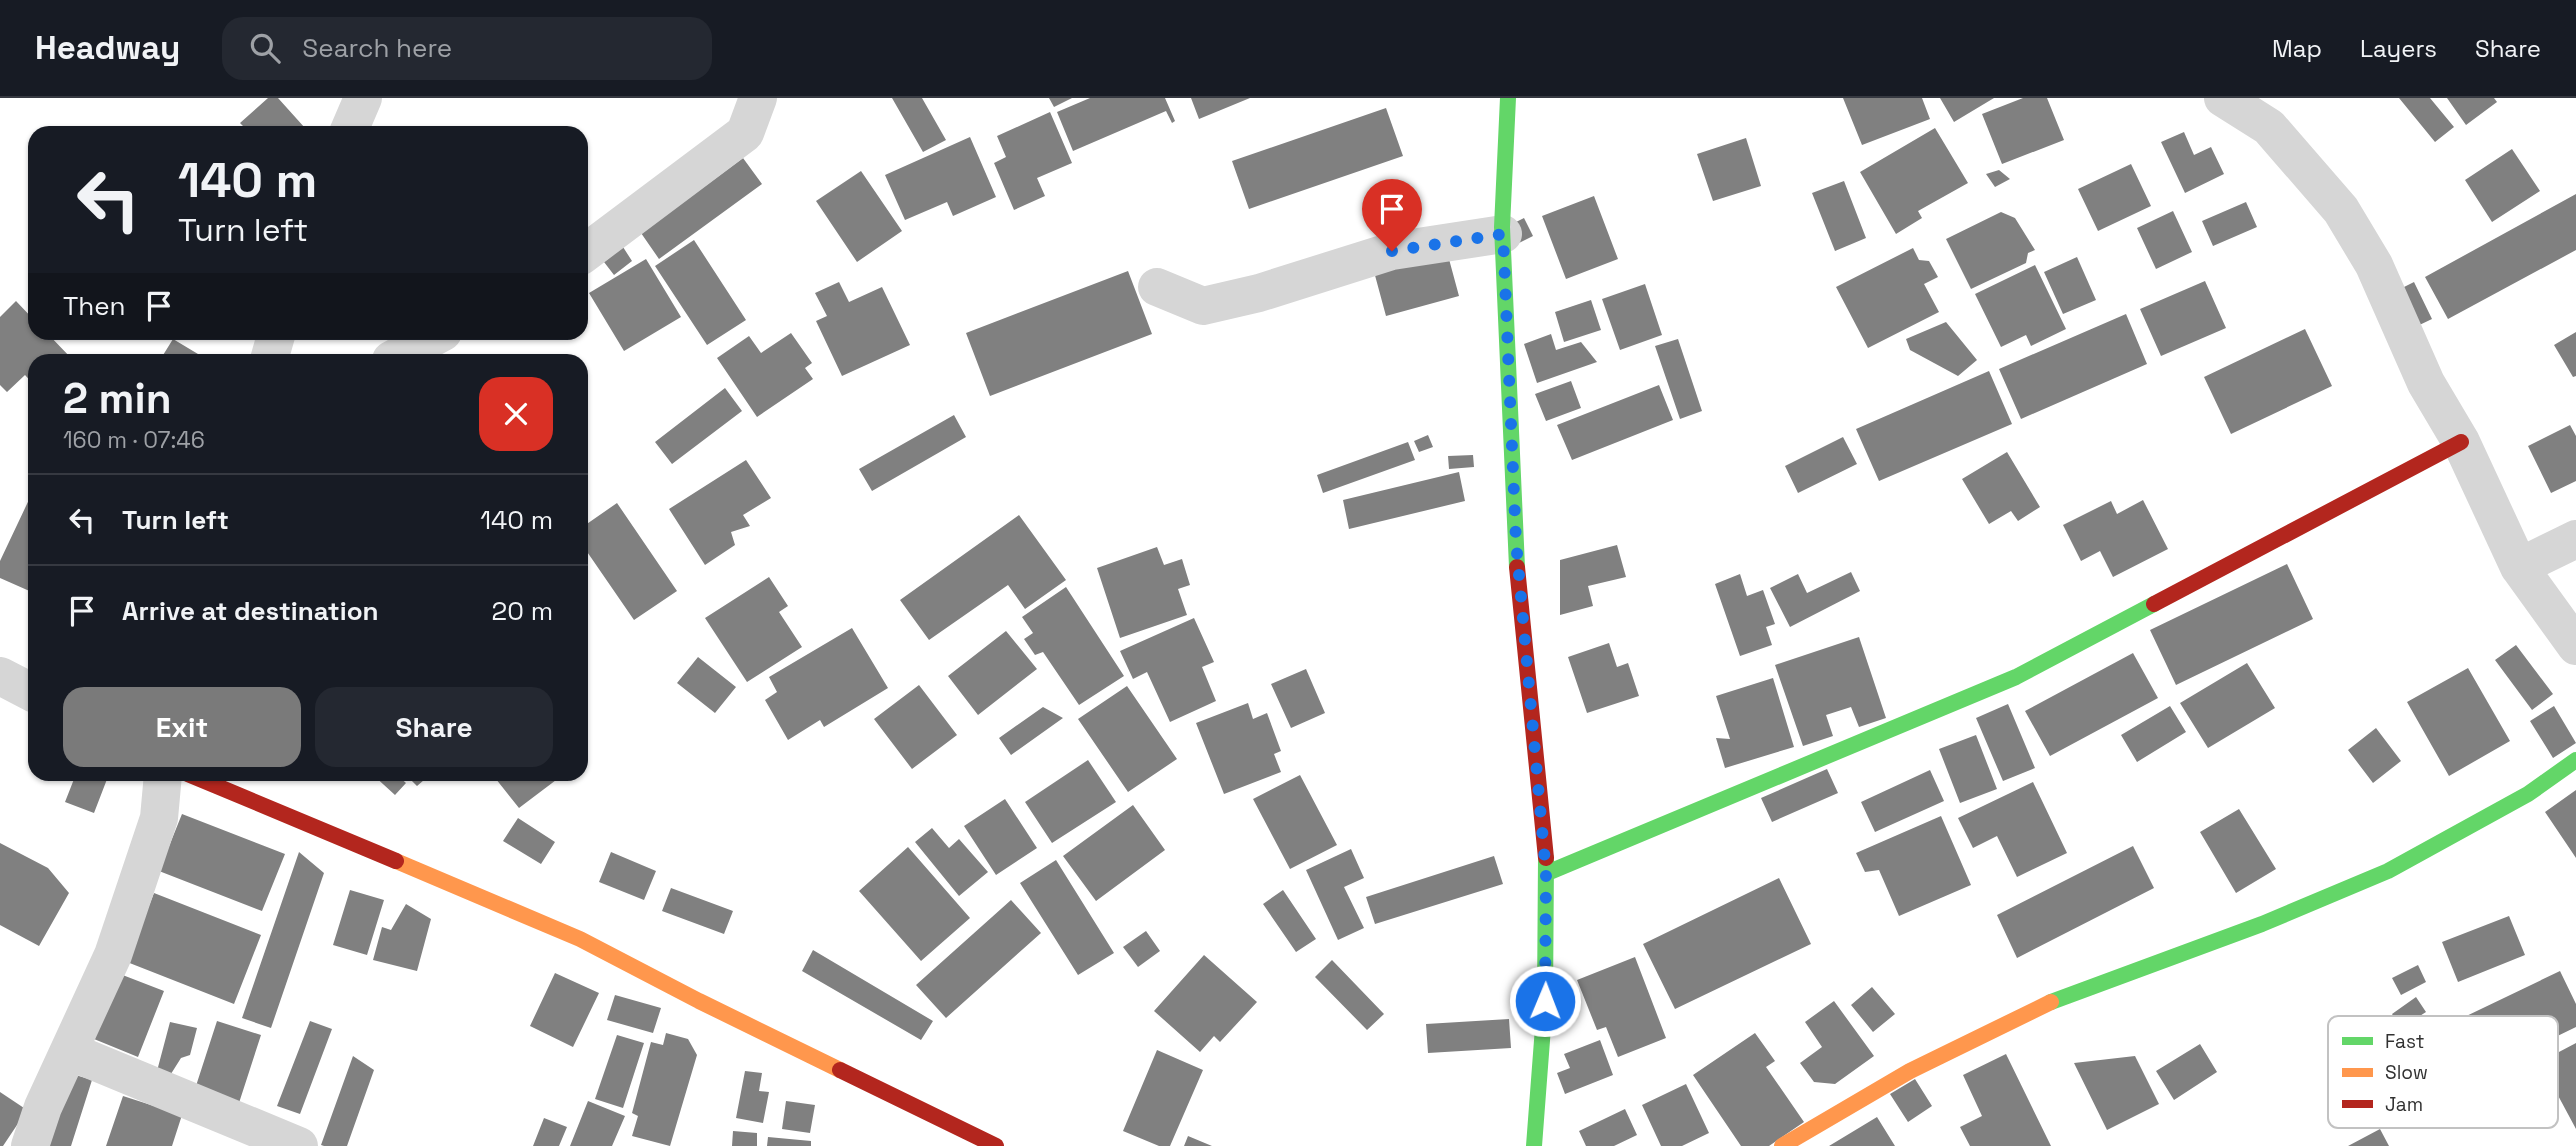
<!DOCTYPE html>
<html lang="en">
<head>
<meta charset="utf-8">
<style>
  body { margin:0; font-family:"Space Grotesk",sans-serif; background:#242831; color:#f1f3f6; height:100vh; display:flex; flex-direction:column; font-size:26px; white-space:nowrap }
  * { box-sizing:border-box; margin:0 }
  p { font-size:23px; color:#9ea1a6 }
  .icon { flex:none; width:38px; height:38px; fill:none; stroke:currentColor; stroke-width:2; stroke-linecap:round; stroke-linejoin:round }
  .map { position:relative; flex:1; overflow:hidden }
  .sheet { position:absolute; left:28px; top:256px; width:560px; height:427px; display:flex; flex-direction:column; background:#171b24; border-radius:21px; box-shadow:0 2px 5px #0004 }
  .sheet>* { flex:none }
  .banner { position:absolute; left:28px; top:28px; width:560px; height:214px; border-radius:21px; box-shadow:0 2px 5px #0004; background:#171b24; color:#f1f3f6; overflow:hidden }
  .pin { position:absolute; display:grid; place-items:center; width:60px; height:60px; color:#fff; margin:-72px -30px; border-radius:50% 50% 50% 0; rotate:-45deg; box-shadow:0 0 7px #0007 }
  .pin .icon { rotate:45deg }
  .me { position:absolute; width:77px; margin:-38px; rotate:1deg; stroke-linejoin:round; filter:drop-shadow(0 0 5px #0008) }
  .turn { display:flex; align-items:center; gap:24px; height:147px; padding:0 35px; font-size:32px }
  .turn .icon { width:91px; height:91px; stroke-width:2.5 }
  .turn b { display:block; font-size:49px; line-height:60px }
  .then { display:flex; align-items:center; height:66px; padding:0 35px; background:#0003; gap:14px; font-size:26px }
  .round { display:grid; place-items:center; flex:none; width:74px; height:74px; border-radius:21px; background:#242831 }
  .overview { display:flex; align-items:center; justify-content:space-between; height:119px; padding:0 35px }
  h1 { font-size:42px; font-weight:700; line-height:52px }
  .cta { display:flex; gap:14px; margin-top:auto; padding:14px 35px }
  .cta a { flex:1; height:80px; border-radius:21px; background:#7a7a7a; color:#fff; font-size:28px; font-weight:700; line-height:80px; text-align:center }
  .cta a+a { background:#242831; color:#f1f3f6 }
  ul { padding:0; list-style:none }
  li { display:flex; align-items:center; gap:21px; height:91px; padding:0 35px; border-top:2px solid #363941 }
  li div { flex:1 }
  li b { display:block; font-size:26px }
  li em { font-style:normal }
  header { display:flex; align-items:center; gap:42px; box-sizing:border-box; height:98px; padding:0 35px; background:#171b24; border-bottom:2px solid #363941 }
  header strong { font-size:33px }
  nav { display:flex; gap:38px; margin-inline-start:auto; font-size:24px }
  .search { width:490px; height:63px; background:#242831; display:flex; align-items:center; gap:18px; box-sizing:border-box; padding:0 24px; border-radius:21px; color:#9ea1a6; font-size:26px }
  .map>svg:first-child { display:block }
  .building { fill:#808080 }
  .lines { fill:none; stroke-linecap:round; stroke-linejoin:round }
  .street { stroke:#d6d6d6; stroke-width:38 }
  .fast { stroke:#63d668; stroke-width:16 }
  .slow { stroke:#ff974d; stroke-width:16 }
  .jam { stroke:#b3261e; stroke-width:16 }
  .route { stroke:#1a73e8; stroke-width:12; stroke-dasharray:0 21.6 }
  .key { fill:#fff; stroke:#c2c2c2; stroke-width:2 }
  .key-label { font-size:19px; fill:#323232 }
</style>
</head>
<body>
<header>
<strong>Headway</strong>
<div class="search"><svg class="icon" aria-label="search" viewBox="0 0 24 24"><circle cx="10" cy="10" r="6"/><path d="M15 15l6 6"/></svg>Search here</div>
<nav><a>Map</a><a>Layers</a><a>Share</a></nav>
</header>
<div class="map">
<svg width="2576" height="1048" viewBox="0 0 2576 1048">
  <rect width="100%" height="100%" fill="#fff"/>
  <path class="building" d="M 268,0 L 278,0 L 305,30 L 299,35 L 250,35 L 240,25 Z
    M 892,0 L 922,0 L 946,42 L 923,54 Z
    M 1049,0 L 1072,0 L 1054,9 Z
    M 1090,0 L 1165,0 L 1175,23 L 1172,25 L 1166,13 L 1073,53 L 1057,14 Z
    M 1191,0 L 1250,0 L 1199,21 Z
    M 1843,0 L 1922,0 L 1930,21 L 1862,47 Z
    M 1940,0 L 1994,0 L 1954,24 Z
    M 2023,0 L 2047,0 L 2064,42 L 2002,66 L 1982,16 Z
    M 2399,0 L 2430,0 L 2454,29 L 2435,44 Z
    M 2447,0 L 2494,0 L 2497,4 L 2466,27 Z
    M 1386,10 L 1403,58 L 1249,111 L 1232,63 Z
    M 1050,14 L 1072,65 L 1037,80 L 1045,98 L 1014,112 L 994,65 L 1006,59 L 997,38 Z
    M 1935,30 L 1968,85 L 1918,113 L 1922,120 L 1896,136 L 1860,74 Z
    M 2184,34 L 2194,57 L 2211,49 L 2224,76 L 2185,95 L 2161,44 Z
    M 970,39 L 996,99 L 953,118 L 947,104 L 905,122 L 885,77 Z
    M 1746,40 L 1761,88 L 1713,103 L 1697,56 Z
    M 2512,51 L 2540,93 L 2492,124 L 2465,82 Z
    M 743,60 L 762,86 L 659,161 L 641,135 Z
    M 2131,66 L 2151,108 L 2098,133 L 2078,91 Z
    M 1999,72 L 2010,81 L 1995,89 L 1986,76 Z
    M 861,73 L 902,133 L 857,164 L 816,103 Z
    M 1844,83 L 1866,140 L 1835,153 L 1812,95 Z
    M 2576,96 L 2576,152 L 2448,221 L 2425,179 Z
    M 1594,98 L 1618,161 L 1566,181 L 1542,118 Z
    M 2246,104 L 2257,129 L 2213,148 L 2202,123 Z
    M 2173,113 L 2192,154 L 2156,171 L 2137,130 Z
    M 2001,114 L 2015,120 L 2035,152 L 2028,155 L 2026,165 L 1971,191 L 1946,141 Z
    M 1524,120 L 1533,138 L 1519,145 L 1510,127 Z
    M 694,142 L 746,222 L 707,247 L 655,168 Z
    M 623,149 L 632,163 L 614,177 L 604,164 Z
    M 1446,150 L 1459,198 L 1386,218 L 1373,170 Z
    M 1913,150 L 1919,162 L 1929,163 L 1938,179 L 1924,186 L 1939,214 L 1868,250 L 1836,189 Z
    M 2077,159 L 2096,202 L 2063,216 L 2044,174 Z
    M 646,161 L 681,219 L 624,253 L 589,195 Z
    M 2035,167 L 2066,231 L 2031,248 L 2026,237 L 2001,249 L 1975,196 Z
    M 1128,173 L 1152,236 L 990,298 L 966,235 Z
    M 2205,183 L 2226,230 L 2161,258 L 2140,211 Z
    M 839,184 L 849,204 L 882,189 L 910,247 L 842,278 L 816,223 L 827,218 L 815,195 Z
    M 2414,184 L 2432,221 L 2411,231 L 2394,194 Z
    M 1645,186 L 1662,237 L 1620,252 L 1602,201 Z
    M 1591,202 L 1601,232 L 1564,244 L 1555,214 Z
    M 16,203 L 35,223 L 35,234 L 46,234 L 73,262 L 35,262 L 35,288 L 25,277 L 7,294 L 0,287 L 0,219 Z
    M 2126,216 L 2147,266 L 2021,321 L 1999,271 Z
    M 1946,224 L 1977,262 L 1958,278 L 1910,252 L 1906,241 Z
    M 2305,231 L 2332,288 L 2231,336 L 2204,279 Z
    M 2576,234 L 2576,278 L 2573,279 L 2554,247 Z
    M 791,235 L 812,265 L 805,270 L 813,281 L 757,319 L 717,260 L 749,238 L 761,255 Z
    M 1551,236 L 1556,252 L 1581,244 L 1597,264 L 1537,285 L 1524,246 Z
    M 173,241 L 208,262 L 160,262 Z
    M 1678,241 L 1702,313 L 1680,321 L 1655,248 Z
    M 1989,273 L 2012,326 L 1879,383 L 1856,331 Z
    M 1571,283 L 1581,310 L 1546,323 L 1535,296 Z
    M 1659,287 L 1673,322 L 1572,362 L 1557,327 Z
    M 725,290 L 742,313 L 672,366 L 655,344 Z
    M 954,317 L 966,339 L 872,393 L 859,371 Z
    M 2570,327 L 2576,338 L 2576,383 L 2551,395 L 2528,348 Z
    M 1428,337 L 1433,349 L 1419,354 L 1414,343 Z
    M 1843,339 L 1857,366 L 1798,395 L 1785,368 Z
    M 1408,344 L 1415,362 L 1323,395 L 1317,377 Z
    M 2007,354 L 2040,409 L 2018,423 L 2011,413 L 1989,426 L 1962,381 Z
    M 1473,357 L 1474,369 L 1449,371 L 1448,358 Z
    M 746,362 L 771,400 L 743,417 L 750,428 L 731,434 L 735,447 L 705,467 L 669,411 Z
    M 1459,374 L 1465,403 L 1349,431 L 1343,402 Z
    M 35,389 L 35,494 L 34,495 L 0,480 L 0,463 Z
    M 2143,402 L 2168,451 L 2113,479 L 2100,453 L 2081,463 L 2063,427 L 2111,403 L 2117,416 Z
    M 617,405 L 677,493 L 634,522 L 581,445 L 581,430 Z
    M 1019,417 L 1066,482 L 1025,511 L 1008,487 L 929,542 L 900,502 Z
    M 1617,447 L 1626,479 L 1588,488 L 1593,508 L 1560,517 L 1560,462 Z
    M 1157,449 L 1164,467 L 1182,461 L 1190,487 L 1178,491 L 1187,517 L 1120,540 L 1097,470 Z
    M 2287,466 L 2313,521 L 2176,587 L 2150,532 Z
    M 1851,474 L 1860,493 L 1790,529 L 1770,490 L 1798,476 L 1807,495 Z
    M 1740,476 L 1747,498 L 1763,492 L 1775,526 L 1766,529 L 1772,547 L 1740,558 L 1715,486 Z
    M 769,479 L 788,508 L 779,514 L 802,549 L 747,584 L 705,520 Z
    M 1066,489 L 1124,578 L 1079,607 L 1043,554 L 1035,557 L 1024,541 L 1033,535 L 1022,519 Z
    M 1194,520 L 1214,564 L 1202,569 L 1216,603 L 1170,624 L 1147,574 L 1133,581 L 1120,553 Z
    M 852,530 L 888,590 L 824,629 L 820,622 L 788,642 L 765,602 L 777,594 L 769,579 Z
    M 1006,533 L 1037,571 L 978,617 L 948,578 Z
    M 1859,539 L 1886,620 L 1859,629 L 1851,609 L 1826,617 L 1833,638 L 1803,648 L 1775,567 Z
    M 1609,545 L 1617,569 L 1628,565 L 1639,598 L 1587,615 L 1568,559 Z
    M 2516,547 L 2553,596 L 2532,612 L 2495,562 Z
    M 2133,555 L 2158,600 L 2050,658 L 2025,613 Z
    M 698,559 L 736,589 L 715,615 L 677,585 Z
    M 2247,565 L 2275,610 L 2208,650 L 2180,605 Z
    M 2468,570 L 2510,643 L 2449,678 L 2407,604 Z
    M 1306,571 L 1325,615 L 1291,630 L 1271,586 Z
    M 1773,580 L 1794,649 L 1725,670 L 1716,640 L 1730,641 L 1716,598 Z
    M 919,587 L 957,637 L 912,671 L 874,621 Z
    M 1127,588 L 1177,661 L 1128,694 L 1078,621 Z
    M 1248,605 L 1253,621 L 1267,615 L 1281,653 L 1274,656 L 1281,674 L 1224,696 L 1196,625 Z
    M 2008,606 L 2035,670 L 2003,683 L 1976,620 Z
    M 2170,608 L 2186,634 L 2137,664 L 2121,637 Z
    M 2554,608 L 2576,645 L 2553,660 L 2530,623 Z
    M 1043,609 L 1063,620 L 1011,657 L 999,640 Z
    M 2376,630 L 2401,663 L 2373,685 L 2348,652 Z
    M 1976,637 L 1997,691 L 1960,705 L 1939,651 Z
    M 1088,662 L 1116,704 L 1052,745 L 1025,704 Z
    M 1827,671 L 1838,695 L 1772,724 L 1761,700 Z
    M 1930,672 L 1944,703 L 1875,734 L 1861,704 Z
    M 76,676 L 109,676 L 94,715 L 65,704 Z
    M 372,676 L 396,676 L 406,685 L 395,697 Z
    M 405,676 L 431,676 L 417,688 Z
    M 492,676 L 564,676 L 519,710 Z
    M 1300,677 L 1337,747 L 1290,771 L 1253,701 Z
    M 2033,684 L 2067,755 L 2017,779 L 1997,738 L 1973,750 L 1958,720 Z
    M 2576,692 L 2576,760 L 2545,714 Z
    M 1005,701 L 1037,750 L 996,777 L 964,728 Z
    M 1133,707 L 1165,752 L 1096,803 L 1063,758 Z
    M 2239,711 L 2276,771 L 2236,795 L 2200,734 Z
    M 182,716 L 285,756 L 262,813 L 159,773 Z
    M 1941,718 L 1971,787 L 1899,818 L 1879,772 L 1865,774 L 1856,755 Z
    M 518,720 L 555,744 L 541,766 L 503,743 Z
    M 932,730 L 949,750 L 959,741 L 988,774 L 959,798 L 915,744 Z
    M 0,745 L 48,770 L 69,795 L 39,848 L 0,827 Z
    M 2133,748 L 2154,790 L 2017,860 L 1997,817 Z
    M 908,749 L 970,820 L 921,863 L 859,793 Z
    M 1351,751 L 1364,780 L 1344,789 L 1364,830 L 1338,842 L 1306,772 Z
    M 299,754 L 324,775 L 271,930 L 242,920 Z
    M 611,754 L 656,773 L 644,802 L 599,784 Z
    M 1494,758 L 1503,786 L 1375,826 L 1366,799 Z
    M 1056,762 L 1114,855 L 1078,877 L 1020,785 Z
    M 1779,780 L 1811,846 L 1675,911 L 1643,846 Z
    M 671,790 L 733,813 L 724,836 L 662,813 Z
    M 350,792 L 384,802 L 367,857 L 333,847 Z
    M 1283,792 L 1316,841 L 1296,854 L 1263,806 Z
    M 154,795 L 261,837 L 234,906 L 127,864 Z
    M 1011,802 L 1041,835 L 946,920 L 916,887 Z
    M 406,806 L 431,821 L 417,873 L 373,862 L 382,829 L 391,832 Z
    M 2509,818 L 2525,857 L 2458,884 L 2442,844 Z
    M 1146,833 L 1160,853 L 1138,869 L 1123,849 Z
    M 813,852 L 933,923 L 921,942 L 802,873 Z
    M 1204,857 L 1257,904 L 1220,944 L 1214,938 L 1200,954 L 1154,913 Z
    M 1635,859 L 1666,940 L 1618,959 L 1606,929 L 1597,932 L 1577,882 Z
    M 1332,862 L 1384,916 L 1367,932 L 1315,879 Z
    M 2418,867 L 2426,884 L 2401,897 L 2392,880 Z
    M 2560,873 L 2576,906 L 2576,929 L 2432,999 L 2406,947 Z
    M 555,875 L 599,895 L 573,949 L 530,928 Z
    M 120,876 L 164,893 L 138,959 L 94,941 Z
    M 1872,889 L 1895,916 L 1873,934 L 1851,907 Z
    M 615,897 L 661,910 L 653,935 L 607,922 Z
    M 2416,899 L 2426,914 L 2401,930 L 2392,916 Z
    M 1834,903 L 1874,958 L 1835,986 L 1814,984 L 1800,965 L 1822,949 L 1805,924 Z
    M 1509,921 L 1511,950 L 1428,955 L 1426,926 Z
    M 217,923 L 261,937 L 238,1008 L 194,994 Z
    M 310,923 L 332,931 L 300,1016 L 277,1008 Z
    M 170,924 L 197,930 L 190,957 L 181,960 L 169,979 L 157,973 Z
    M 666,935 L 688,941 L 697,957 L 670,1048 L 632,1038 L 638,1018 L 632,1015 L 651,944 L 663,947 Z
    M 1755,935 L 1775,963 L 1766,969 L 1804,1024 L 1769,1048 L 1741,1048 L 1693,977 Z
    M 617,937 L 644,945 L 623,1010 L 595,1001 Z
    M 1600,942 L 1613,977 L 1565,996 L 1557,975 L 1570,970 L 1564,956 Z
    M 2576,945 L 2576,1031 L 2540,964 Z
    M 2200,946 L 2217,974 L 2174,1002 L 2156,973 Z
    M 1157,952 L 1203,972 L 1170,1048 L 1159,1048 L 1123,1033 Z
    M 2006,956 L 2051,1048 L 1970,1048 L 1960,1029 L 1982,1018 L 1963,977 Z
    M 353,958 L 374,972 L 347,1048 L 324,1048 L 321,1047 Z
    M 2135,958 L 2159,1006 L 2107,1032 L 2074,965 Z
    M 745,973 L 762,975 L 759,993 L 769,994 L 763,1025 L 736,1020 Z
    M 69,975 L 92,982 L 71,1048 L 47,1048 Z
    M 1915,981 L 1932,1008 L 1908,1024 L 1890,996 Z
    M 1686,986 L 1709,1035 L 1682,1048 L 1661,1048 L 1642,1007 Z
    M 0,994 L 27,1012 L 3,1048 L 0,1048 Z
    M 123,998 L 182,1017 L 172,1048 L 106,1048 Z
    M 588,1003 L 625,1018 L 612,1048 L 570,1048 Z
    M 786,1003 L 815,1007 L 810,1035 L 782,1031 Z
    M 1625,1011 L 1637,1037 L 1614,1048 L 1586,1048 L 1579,1033 Z
    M 1877,1019 L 1895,1048 L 1829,1048 Z
    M 544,1020 L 567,1029 L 559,1048 L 533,1048 Z
    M 2380,1031 L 2389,1048 L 2348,1048 Z
    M 733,1033 L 757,1035 L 757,1048 L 732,1048 Z
    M 1188,1038 L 1212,1048 L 1184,1048 Z
    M 768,1039 L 811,1043 L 811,1048 L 767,1048 Z"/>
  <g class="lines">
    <path class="street" d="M 2223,0 L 2269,29 L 2341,112 L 2374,167 L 2426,285 L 2461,344 L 2519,469 L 2576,548
      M 348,35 L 363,0
      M 581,158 L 745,35 L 758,0
      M 1157,189 L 1203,208 L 1259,195 L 1392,153 L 1503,136
      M 269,262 L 277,234
      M 391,262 L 443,234
      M 2519,469 L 2576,441
      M 0,578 L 35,596
      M 69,953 L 299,1048
      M 30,1048 L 43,1009 L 113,857 L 159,720 L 163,676"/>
    <path class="fast" d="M 1508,0 L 1502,129 L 1517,469
      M 1547,775 L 2016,579 L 2154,506
      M 2051,904 L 2262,826 L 2388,773 L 2528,696 L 2576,662
      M 1534,1048 L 1545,903 L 1546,760"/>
    <path class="slow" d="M 396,763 L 580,841 L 699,903 L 840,972
      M 1782,1048 L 1910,973 L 2051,904"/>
    <path class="jam" d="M 1517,469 L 1546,760
      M 2154,506 L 2461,344
      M 188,676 L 396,763
      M 840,972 L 996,1048"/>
  </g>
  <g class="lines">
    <path class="route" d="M 1392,153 L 1503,136 L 1516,444 L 1546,775 L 1545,903"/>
  </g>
  <rect x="2328" y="918" width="230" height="112" rx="10" class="key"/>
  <rect x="2342" y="939" width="31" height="8" fill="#63d668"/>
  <rect x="2342" y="970" width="31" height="9" fill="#ff974d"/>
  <rect x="2342" y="1002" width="31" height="8" fill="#b3261e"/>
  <g class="key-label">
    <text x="2385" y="950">Fast</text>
    <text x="2385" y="981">Slow</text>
    <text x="2385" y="1013">Jam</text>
  </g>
</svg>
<div class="pin" style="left:1392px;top:153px;background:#d93025"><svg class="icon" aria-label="arrive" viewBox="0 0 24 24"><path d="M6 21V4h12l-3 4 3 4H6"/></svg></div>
<svg class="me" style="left:1545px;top:903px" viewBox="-20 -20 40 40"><circle r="17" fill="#1a73e8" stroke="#fff" stroke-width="3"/><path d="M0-11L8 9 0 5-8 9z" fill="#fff"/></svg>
<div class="banner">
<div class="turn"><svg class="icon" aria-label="left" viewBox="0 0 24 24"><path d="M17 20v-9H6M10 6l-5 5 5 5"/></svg><div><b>140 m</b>Turn left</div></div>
<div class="then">Then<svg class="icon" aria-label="arrive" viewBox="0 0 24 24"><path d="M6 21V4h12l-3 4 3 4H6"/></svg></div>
</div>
<section class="sheet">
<div class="overview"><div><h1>2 min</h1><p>160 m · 07:46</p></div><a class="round" style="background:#d93025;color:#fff"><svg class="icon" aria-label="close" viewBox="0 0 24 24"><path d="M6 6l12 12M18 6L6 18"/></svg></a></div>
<ul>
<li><svg class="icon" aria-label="left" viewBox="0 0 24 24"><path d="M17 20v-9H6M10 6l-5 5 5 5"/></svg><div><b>Turn left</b></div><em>140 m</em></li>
<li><svg class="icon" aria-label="arrive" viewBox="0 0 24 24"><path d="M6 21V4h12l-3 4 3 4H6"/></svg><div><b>Arrive at destination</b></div><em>20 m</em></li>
</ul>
<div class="cta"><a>Exit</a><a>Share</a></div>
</section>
</div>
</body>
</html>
